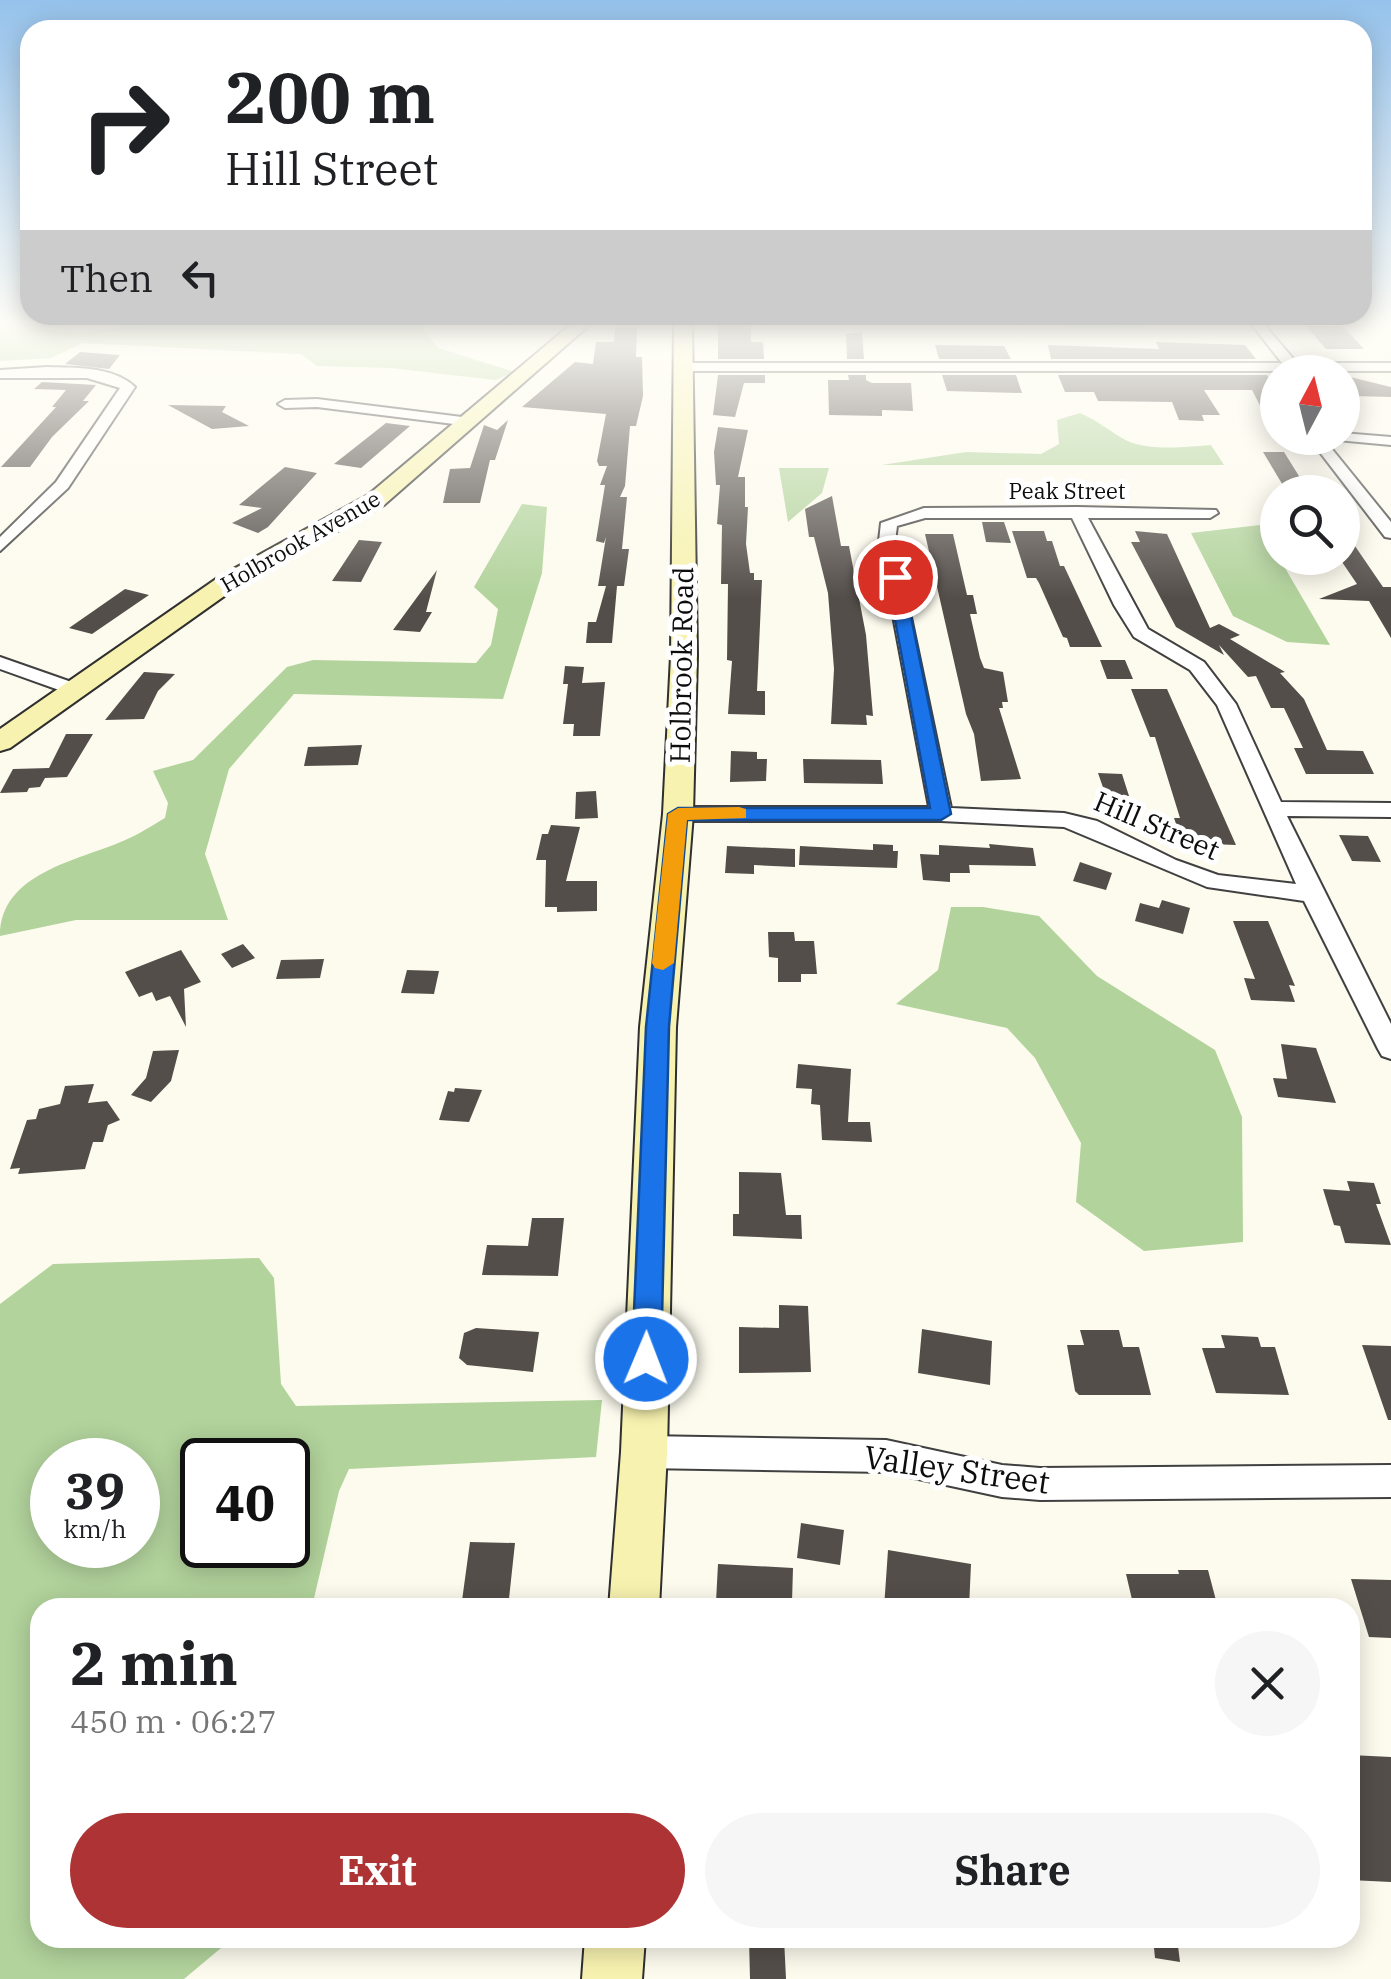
<!DOCTYPE html>
<html lang="en">
<head>
<meta charset="utf-8">
<style>
  body { margin:0; font-family:"IBM Plex Serif",serif; background:#f6f6f6; color:#202124; height:100vh; display:flex; flex-direction:column; font-size:38px; white-space:nowrap }
  * { box-sizing:border-box; margin:0 }
  p { font-size:32px; color:#757577 }
  .icon { flex:none; width:55px; height:55px; fill:none; stroke:currentColor; stroke-width:2; stroke-linecap:round; stroke-linejoin:round }
  .map { position:relative; flex:1; overflow:hidden }
  .side { position:absolute; left:30px; top:1598px; width:1330px; height:350px; display:flex; flex-direction:column; background:#fff; border-radius:30px; box-shadow:0 5px 25px #0003 }
  .side>* { flex:none }
  .hud { position:absolute; left:20px; top:20px; width:1352px; height:305px; border-radius:30px; box-shadow:0 5px 25px #0003; background:#fff; color:#202124; overflow:hidden }
  .needle { width:65px; rotate:7deg }
  .tools { position:absolute; left:1260px; top:355px; display:grid; gap:20px }
  .tools a { display:grid; place-items:center; width:100px; height:100px; border-radius:50%; background:#fff; box-shadow:0 5px 25px #0003; font-size:50px }
  .speed { position:absolute; left:30px; top:1438px; display:flex; gap:20px; font-size:50px; font-weight:700; text-align:center }
  .speed>* { display:grid; place-content:center; width:130px; height:130px; border-radius:50%; background:#fff; box-shadow:0 5px 25px #0003; line-height:1 }
  .speed small { font-size:25px; font-weight:400 }
  .speed .limit { border:5px solid #111; border-radius:15px; background:#fff; color:#111 }
  .pin { position:absolute; display:grid; place-items:center; width:85px; height:85px; color:#fff; margin:-42px; border:5px solid #fff; border-radius:50%; box-shadow:0 2px 10px #0007 }
  .me { position:absolute; width:110px; margin:-55px; rotate:1deg; stroke-linejoin:round; filter:drop-shadow(0 0 8px #0008) }
  .turn { display:flex; align-items:center; gap:35px; height:210px; padding:0 40px; font-size:45px }
  .turn .icon { width:130px; height:130px; stroke-width:2.5 }
  .turn b { display:block; font-size:70px; line-height:85px }
  .then { display:flex; align-items:center; height:95px; padding:0 40px; background:#0003; gap:20px; font-size:38px }
  .round { display:grid; place-items:center; flex:none; width:105px; height:105px; border-radius:52px; background:#f6f6f6 }
  .headline { display:flex; align-items:center; justify-content:space-between; height:170px; padding:0 40px }
  h1 { font-size:60px; font-weight:700; line-height:75px }
  .primary-button { display:flex; gap:20px; margin-top:auto; padding:20px 40px }
  .primary-button a { flex:1; height:115px; border-radius:60px; background:#ae3334; color:#fff; font-size:40px; font-weight:700; line-height:115px; text-align:center }
  .primary-button a+a { background:#f6f6f6; color:#202124 }
  .map>svg:first-child { display:block }
  .forest { fill:#b2d39c; fill-rule:evenodd }
  .building { fill:#544e4a }
  .lines { fill:none; stroke-linecap:round; stroke-linejoin:round }
  .street-casing { stroke:#404040; stroke-width:4 }
  .secondary-casing { stroke:#2f2f2f; stroke-width:4 }
  .street { fill:#fff; fill-rule:evenodd }
  .secondary { fill:#f7f2af; fill-rule:evenodd }
  .route { fill:#1a73e8; stroke:#114b97; stroke-width:2.5 }
  .slow { fill:#f59e0b }
  .labels { text-anchor:middle; dominant-baseline:central; stroke-width:10; stroke-linejoin:round; paint-order:stroke }
  .far-street-label { font-size:22px; fill:#0d0d0d; stroke:#fff }
  .street-label { font-size:28px; fill:#0d0d0d; stroke:#fff }
  .near-street-label { font-size:32px; fill:#0d0d0d; stroke:#fff }
</style>
</head>
<body>
<div class="map">
<svg width="1391" height="1979" viewBox="0 0 1391 1979">
  <rect width="100%" height="100%" fill="#fdfbee"/>
  <path class="forest" d="M 0,321 L 51,321 L 49,330 L 81,332 L 184,321 L 418,321 L 438,348 L 515,372 L 495,380 L 391,368 L 317,366 L 301,354 L 83,343 L 51,358 L 0,361 Z
    M 894,321 L 1224,321 L 1120,327 Z
    M 1080,413 C 1096,420 1107,429 1122,438 C 1144,452 1185,447 1211,445 L 1224,465 L 882,465 L 966,452 L 1041,454 L 1059,444 L 1057,420 Z
    M 779,468 L 829,468 L 822,493 L 788,522 Z
    M 522,504 L 547,507 L 542,573 L 503,699 L 294,694 L 229,769 L 205,854 L 228,920 L 76,920 L 0,936 C 0,873 77,861 123,841 C 138,835 151,826 165,818 L 168,803 L 153,771 L 193,760 L 287,667 L 313,660 L 476,663 L 491,645 L 498,609 L 474,587 Z
    M 1260,525 L 1330,645 L 1287,642 L 1233,616 L 1191,533 Z
    M 951,907 L 983,907 L 1039,916 L 1097,976 L 1215,1050 L 1242,1117 L 1243,1242 L 1144,1251 L 1076,1202 L 1081,1143 L 1035,1058 L 1007,1028 L 896,1004 L 938,970 Z
    M 259,1258 L 274,1278 L 281,1384 L 296,1406 L 602,1400 L 596,1457 L 349,1469 L 339,1491 L 312,1607 L 40,1608 L 40,1938 L 233,1938 L 184,1979 L 0,1979 L 0,1304 L 53,1264 ZM 138,1460 L 138,1545 L 52,1545 L 52,1460 ZM 288,1460 L 288,1545 L 202,1545 L 202,1460 Z"/>
  <path class="building" d="M 718,321 L 751,321 L 751,342 L 763,342 L 764,359 L 718,359 Z
    M 1306,326 L 1343,326 L 1364,349 L 1326,349 Z
    M 637,327 L 636,357 L 642,357 L 643,396 L 636,426 L 630,426 L 625,486 L 620,497 L 627,497 L 622,549 L 629,549 L 624,586 L 617,586 L 612,643 L 586,643 L 588,622 L 596,622 L 606,586 L 598,586 L 606,537 L 604,543 L 596,541 L 605,485 L 600,485 L 607,466 L 599,466 L 597,461 L 606,414 L 522,407 L 575,362 L 593,364 L 596,342 L 614,342 L 615,328 Z
    M 862,332 L 864,359 L 847,359 L 846,334 Z
    M 1156,342 L 1245,345 L 1256,359 L 1051,359 L 1048,345 L 1159,349 Z
    M 935,345 L 1004,346 L 1011,359 L 939,359 Z
    M 80,352 L 120,355 L 109,369 L 65,364 Z
    M 718,375 L 765,375 L 765,383 L 744,383 L 735,417 L 713,415 Z
    M 848,375 L 866,375 L 866,380 L 872,383 L 911,383 L 913,411 L 882,410 L 882,416 L 829,415 L 828,380 L 849,380 Z
    M 942,375 L 1016,375 L 1022,393 L 947,391 Z
    M 1058,375 L 1267,375 L 1278,392 L 1278,440 L 1252,390 L 1204,390 L 1220,415 L 1202,415 L 1204,421 L 1179,420 L 1172,402 L 1098,401 L 1094,392 L 1065,392 Z
    M 1342,375 L 1391,387 L 1391,397 L 1352,396 L 1342,384 Z
    M 42,382 L 96,385 L 83,401 L 89,401 L 52,437 L 30,467 L 1,467 L 56,407 L 52,407 L 66,390 L 34,389 Z
    M 168,405 L 226,406 L 222,412 L 249,426 L 212,429 Z
    M 508,420 L 495,460 L 490,460 L 480,503 L 443,503 L 450,469 L 470,468 L 484,425 L 497,430 Z
    M 386,423 L 410,426 L 361,468 L 334,464 Z
    M 718,427 L 748,430 L 738,477 L 745,477 L 745,507 L 748,507 L 746,544 L 750,573 L 754,573 L 754,580 L 762,580 L 757,691 L 765,691 L 765,715 L 728,714 L 732,661 L 727,660 L 728,584 L 721,584 L 722,525 L 717,524 L 720,485 L 716,485 L 714,452 Z
    M 1263,452 L 1284,452 L 1309,492 L 1287,492 Z
    M 285,467 L 317,473 L 268,527 L 258,533 L 232,523 L 262,508 L 239,505 Z
    M 832,496 L 841,546 L 849,546 L 866,635 L 873,716 L 866,715 L 867,725 L 831,724 L 834,669 L 828,593 L 814,537 L 809,537 L 805,509 Z
    M 982,522 L 1004,522 L 1011,543 L 986,542 Z
    M 1342,527 L 1383,587 L 1391,587 L 1391,638 L 1369,601 L 1319,599 L 1357,584 L 1342,562 Z
    M 1012,531 L 1044,531 L 1047,541 L 1052,541 L 1060,566 L 1064,566 L 1102,647 L 1070,647 L 1067,638 L 1063,637 L 1039,583 L 1036,578 L 1027,578 Z
    M 1135,531 L 1167,534 L 1210,628 L 1219,624 L 1240,635 L 1230,639 L 1285,672 L 1280,673 L 1304,699 L 1327,750 L 1363,751 L 1374,774 L 1306,774 L 1294,748 L 1303,748 L 1284,708 L 1271,708 L 1256,676 L 1248,677 L 1219,645 L 1224,655 L 1176,627 L 1131,542 L 1140,542 Z
    M 925,534 L 953,534 L 967,595 L 973,595 L 977,614 L 970,614 L 980,658 L 984,668 L 1003,672 L 1008,702 L 1002,702 L 1003,708 L 999,708 L 1021,779 L 981,781 L 974,734 L 966,714 Z
    M 359,540 L 382,542 L 361,582 L 332,581 Z
    M 437,570 L 426,612 L 432,612 L 420,632 L 393,630 Z
    M 125,589 L 149,595 L 92,634 L 69,628 Z
    M 1100,660 L 1125,660 L 1133,679 L 1107,679 Z
    M 565,666 L 584,667 L 582,683 L 605,682 L 600,736 L 573,736 L 574,724 L 563,724 L 568,684 L 563,684 Z
    M 144,672 L 175,674 L 158,691 L 144,719 L 105,720 Z
    M 1131,689 L 1167,689 L 1236,845 L 1210,844 L 1206,836 L 1180,835 L 1174,818 L 1180,818 L 1155,737 L 1150,737 Z
    M 66,734 L 93,734 L 67,777 L 45,778 L 40,787 L 29,788 L 27,792 L 0,793 L 13,769 L 49,768 Z
    M 362,745 L 358,765 L 304,766 L 308,747 Z
    M 731,751 L 757,752 L 757,759 L 767,759 L 766,781 L 730,782 Z
    M 803,759 L 881,760 L 883,784 L 804,783 Z
    M 1098,773 L 1122,774 L 1129,796 L 1106,796 Z
    M 596,791 L 598,818 L 575,819 L 576,792 Z
    M 551,825 L 580,827 L 566,881 L 597,881 L 597,911 L 557,912 L 557,907 L 545,907 L 546,860 L 536,860 L 542,834 L 548,834 Z
    M 1339,835 L 1368,836 L 1381,862 L 1352,861 Z
    M 873,844 L 893,845 L 893,851 L 898,851 L 897,868 L 799,865 L 800,846 L 873,850 Z
    M 989,844 L 1033,848 L 1036,866 L 969,865 L 970,873 L 950,873 L 950,882 L 923,880 L 920,854 L 939,855 L 939,845 L 990,848 Z
    M 727,846 L 795,849 L 795,867 L 754,865 L 754,874 L 725,873 Z
    M 1080,862 L 1112,873 L 1106,890 L 1073,881 Z
    M 1162,900 L 1190,908 L 1183,934 L 1135,921 L 1140,903 L 1159,908 Z
    M 1233,921 L 1268,921 L 1295,986 L 1289,985 L 1295,1002 L 1251,1000 L 1244,978 L 1255,979 Z
    M 768,932 L 794,932 L 795,941 L 814,941 L 817,974 L 801,974 L 801,982 L 778,982 L 778,958 L 769,957 Z
    M 243,944 L 255,958 L 232,968 L 221,954 Z
    M 181,950 L 201,982 L 184,989 L 186,1027 L 170,996 L 156,1001 L 152,992 L 139,997 L 125,972 Z
    M 324,959 L 320,978 L 276,979 L 281,960 Z
    M 407,970 L 439,971 L 434,994 L 401,993 Z
    M 1281,1044 L 1316,1048 L 1336,1103 L 1278,1097 L 1273,1078 L 1287,1079 Z
    M 179,1050 L 171,1081 L 151,1102 L 131,1095 L 146,1078 L 153,1051 Z
    M 798,1064 L 851,1069 L 848,1122 L 870,1122 L 872,1142 L 822,1140 L 820,1105 L 811,1104 L 812,1089 L 796,1088 Z
    M 94,1084 L 88,1103 L 107,1101 L 120,1120 L 108,1125 L 103,1142 L 93,1142 L 85,1169 L 18,1174 L 20,1168 L 10,1169 L 27,1120 L 36,1119 L 39,1109 L 60,1104 L 65,1086 Z
    M 455,1088 L 482,1090 L 469,1122 L 439,1120 L 448,1091 L 454,1092 Z
    M 739,1172 L 781,1173 L 786,1215 L 801,1215 L 802,1239 L 733,1236 L 733,1214 L 739,1214 Z
    M 1347,1181 L 1374,1183 L 1381,1204 L 1376,1204 L 1391,1245 L 1345,1243 L 1340,1226 L 1334,1225 L 1323,1189 L 1350,1191 Z
    M 532,1218 L 564,1218 L 558,1276 L 482,1275 L 487,1245 L 528,1246 Z
    M 779,1305 L 808,1306 L 811,1372 L 739,1373 L 739,1327 L 779,1328 Z
    M 476,1328 L 539,1332 L 533,1372 L 467,1365 L 459,1358 L 464,1333 Z
    M 922,1329 L 992,1341 L 990,1385 L 918,1373 Z
    M 1080,1330 L 1119,1330 L 1123,1347 L 1139,1347 L 1151,1395 L 1079,1395 L 1075,1391 L 1067,1345 L 1084,1345 Z
    M 1221,1335 L 1258,1337 L 1261,1347 L 1275,1347 L 1289,1395 L 1216,1393 L 1202,1348 L 1225,1348 Z
    M 1362,1345 L 1391,1346 L 1391,1420 L 1388,1420 Z
    M 801,1523 L 844,1530 L 840,1565 L 797,1558 Z
    M 470,1542 L 515,1543 L 508,1608 L 461,1608 Z
    M 888,1550 L 971,1564 L 969,1608 L 884,1608 Z
    M 718,1564 L 793,1568 L 792,1602 L 785,1602 L 785,1608 L 734,1608 L 734,1604 L 716,1602 Z
    M 1178,1570 L 1208,1570 L 1218,1608 L 1134,1608 L 1126,1574 L 1179,1574 Z
    M 1351,1579 L 1391,1580 L 1391,1638 L 1369,1637 Z
    M 1350,1755 L 1391,1757 L 1391,1882 L 1350,1880 Z
    M 749,1938 L 784,1938 L 786,1979 L 750,1979 Z
    M 1153,1938 L 1177,1938 L 1180,1962 L 1155,1958 Z"/>
  <g class="lines">
    <defs>
      <path id="street" d="M 1249,321 L 1261,321 L 1297,363 L 1391,363 L 1391,371 L 683,371 L 676,367 L 683,363 L 1282,363 Z
        M 47,367 C 76,368 113,366 135,387 L 68,488 L 0,551 L 0,537 L 56,482 L 120,388 L 87,378 L 0,378 L 0,370 Z
        M 317,399 L 470,418 L 477,422 L 470,426 L 317,407 L 285,408 L 278,404 L 285,400 Z
        M 1342,433 L 1391,437 L 1391,445 L 1337,440 L 1335,438 L 1342,438 Z
        M 1309,438 L 1323,438 L 1391,522 L 1391,538 L 1385,537 Z
        M 1077,507 L 1216,510 L 1218,513 L 1210,518 L 1088,518 L 1148,629 L 1204,662 L 1236,704 L 1281,802 L 1391,803 L 1391,817 L 1287,816 L 1391,1024 L 1391,1059 L 1382,1056 L 1378,1049 L 1304,901 L 1207,887 L 1064,827 L 941,821 L 678,821 L 667,814 L 678,807 L 929,807 L 879,541 L 881,523 L 924,508 ZM 925,518 L 1072,518 L 1114,605 L 1134,637 L 1190,670 L 1217,705 L 1296,884 L 1218,875 L 1176,860 L 1097,821 L 1064,813 L 951,808 L 895,541 L 897,526 Z
        M 0,657 L 80,685 L 83,689 L 73,695 L 0,669 Z
        M 644,1436 L 886,1440 L 1002,1465 L 1040,1468 L 1391,1465 L 1391,1497 L 1040,1500 L 1002,1497 L 886,1472 L 644,1468 L 632,1463 L 627,1452 L 632,1441 Z"/>
      <path id="secondary" d="M 575,321 L 594,321 L 384,505 L 237,587 L 10,748 L 0,751 L 0,729 L 219,577 L 368,495 Z
        M 674,321 L 692,321 L 697,656 L 693,814 L 676,1027 L 667,1452 L 659,1608 L 609,1608 L 621,1452 L 640,1027 L 663,814 L 671,656 Z
        M 585,1938 L 645,1938 L 642,1979 L 582,1979 Z"/>
    </defs>
    <use href="#street" class="street-casing"/>
    <use href="#secondary" class="secondary-casing"/>
    <use href="#street" class="street"/>
    <use href="#secondary" class="secondary"/>
  </g>
  <linearGradient id="sky" x2="0" y2="1"><stop stop-color="#95c2eb"/><stop offset="0.54" stop-color="#fefdf7"/><stop offset="1" stop-color="#fefdf7" stop-opacity="0"/></linearGradient>
  <rect width="1391" height="598" fill="url(#sky)"/>
  <path class="route" d="M 895,572 L 903,577 L 951,814 L 941,820 L 687,820 L 669,1027 L 661,1359 L 657,1368 L 646,1372 L 636,1368 L 632,1359 L 646,1027 L 668,814 L 678,808 L 930,808 L 887,577 Z"/>
  <path class="slow" d="M 739,807 L 746,809 L 746,818 L 687,820 L 674,963 L 663,970 L 655,968 L 652,963 L 668,814 L 678,808 Z"/>
  <g class="labels">
    <g class="far-street-label">
      <text x="1067" y="490">Peak Street</text>
      <text transform="translate(300 541) rotate(-30)">Holbrook Avenue</text>
    </g>
    <g class="street-label">
      <text transform="translate(681 665) rotate(-89)">Holbrook Road</text>
      <text transform="translate(1157 825) rotate(23)">Hill Street</text>
    </g>
    <g class="near-street-label">
      <text transform="translate(957 1469) rotate(8)">Valley Street</text>
    </g>
  </g>
</svg>
<div class="tools">
<a><svg class="needle" viewBox="-14 -14 28 28"><path d="M0-13l5 13h-10z" fill="#e53935"/><path d="M0 13l5-13h-10z" fill="#757577"/></svg></a>
<a><svg class="icon" aria-label="search" viewBox="0 0 24 24"><circle cx="10" cy="10" r="6"/><path d="M15 15l6 6"/></svg></a>
</div>
<div class="speed"><div>39<small>km/h</small></div><div class="limit">40</div></div>
<div class="pin" style="left:895px;top:577px;background:#d93025"><svg class="icon" aria-label="arrive" viewBox="0 0 24 24"><path d="M6 21V4h12l-3 4 3 4H6"/></svg></div>
<svg class="me" style="left:646px;top:1359px" viewBox="-20 -20 40 40"><circle r="17" fill="#1a73e8" stroke="#fff" stroke-width="3"/><path d="M0-11L8 9 0 5-8 9z" fill="#fff"/></svg>
<div class="hud">
<div class="turn"><svg class="icon" aria-label="right" viewBox="0 0 24 24"><path d="M7 20v-9h11M14 6l5 5-5 5"/></svg><div><b>200 m</b>Hill Street</div></div>
<div class="then">Then<svg class="icon" aria-label="left" viewBox="0 0 24 24"><path d="M17 20v-9H6M10 6l-5 5 5 5"/></svg></div>
</div>
<section class="side">
<div class="headline"><div><h1>2 min</h1><p>450 m · 06:27</p></div><a class="round"><svg class="icon" aria-label="close" viewBox="0 0 24 24"><path d="M6 6l12 12M18 6L6 18"/></svg></a></div>
<div class="primary-button"><a>Exit</a><a>Share</a></div>
</section>
</div>
</body>
</html>
